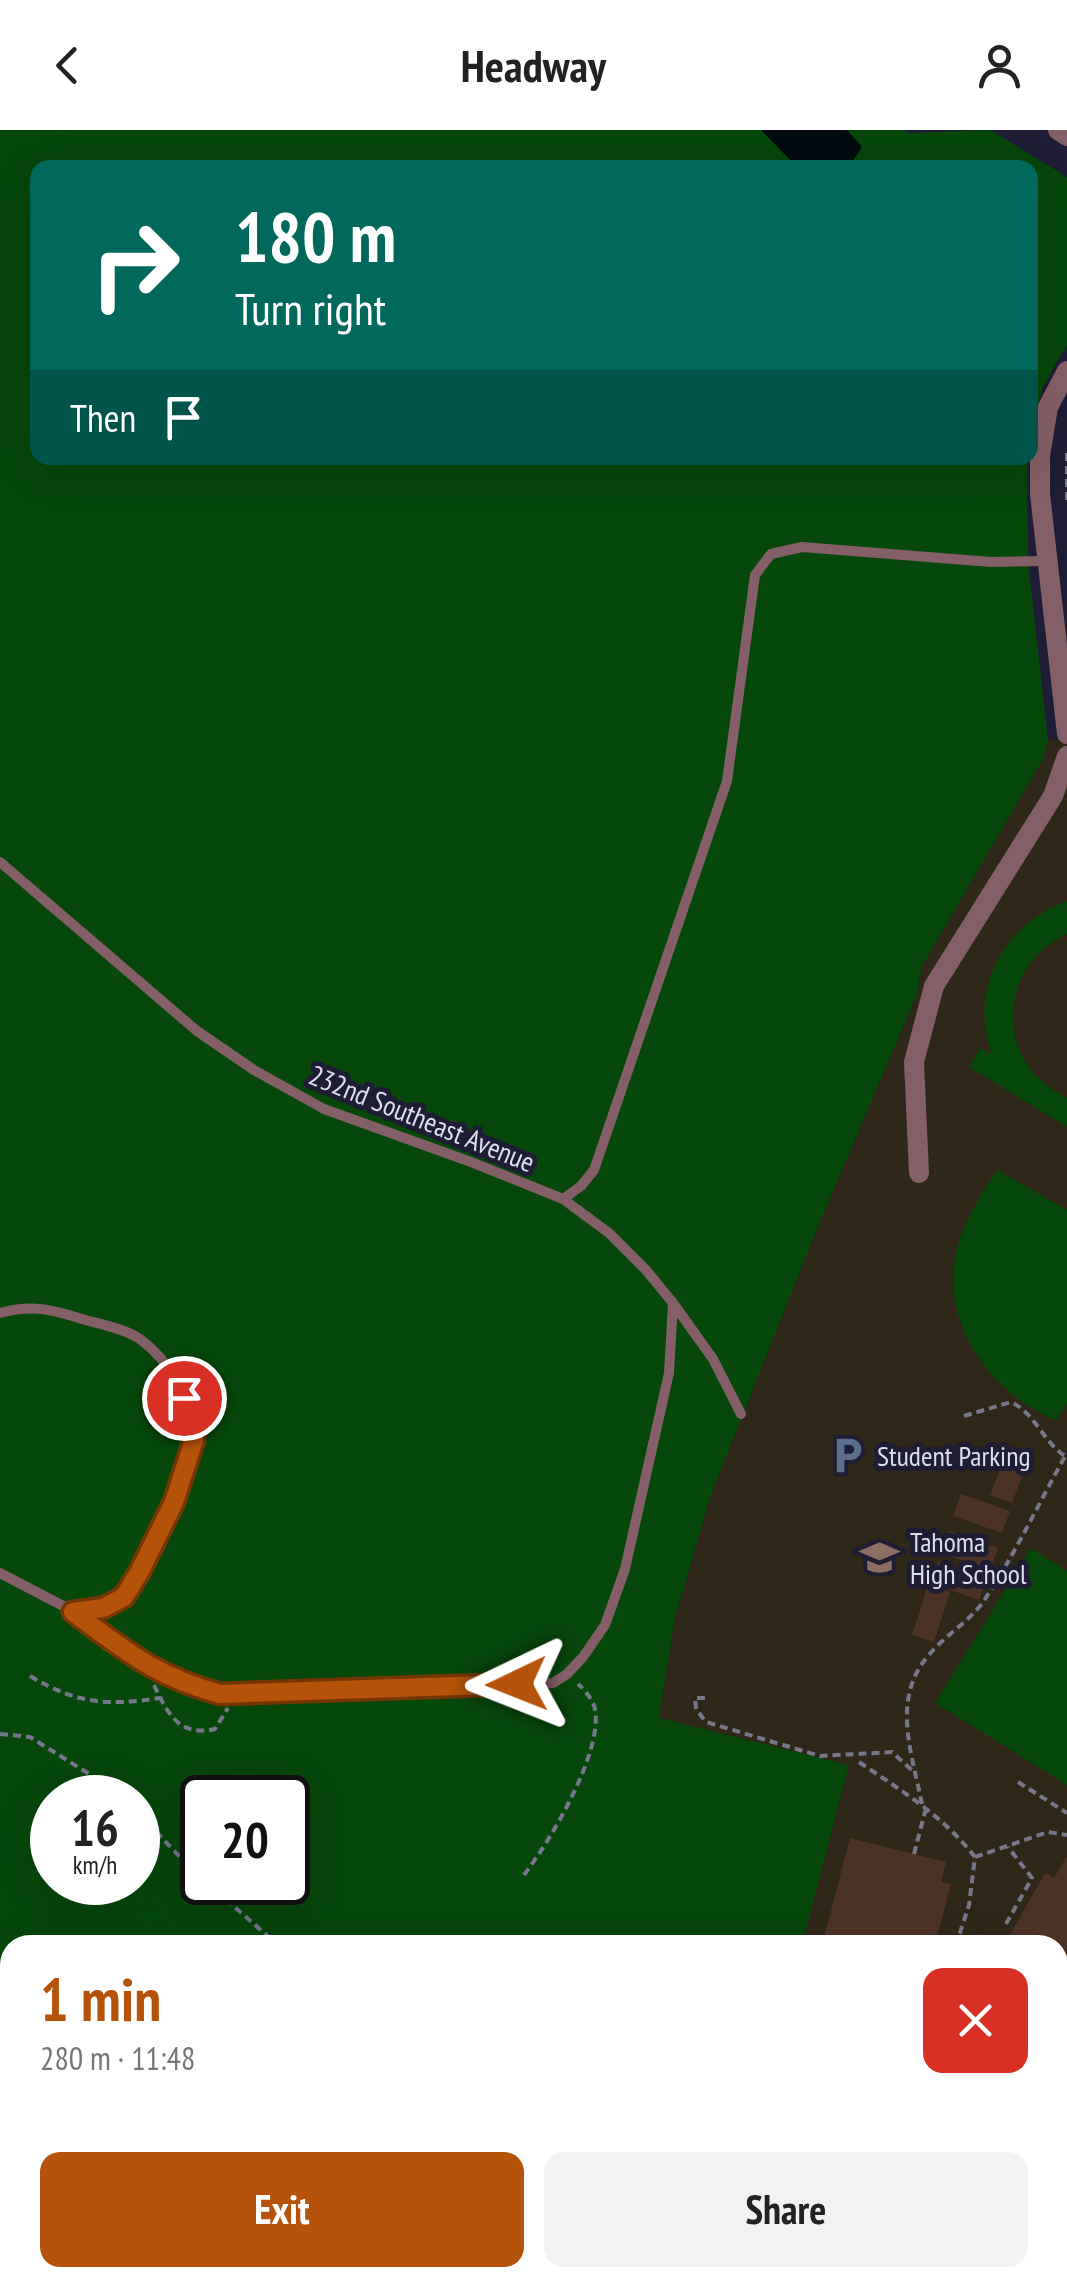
<!DOCTYPE html>
<html lang="en">
<head>
<meta charset="utf-8">
<style>
  body { margin:0; font-family:"PT Sans Narrow",sans-serif; background:#f2f2f2; color:#222; height:100vh; display:flex; flex-direction:column; font-size:38px; white-space:nowrap }
  * { box-sizing:border-box; margin:0 }
  p { font-size:32px; color:#767676 }
  .icon { flex:none; width:55px; height:55px; fill:none; stroke:currentColor; stroke-width:2; stroke-linecap:round; stroke-linejoin:round }
  .map { position:relative; flex:1; overflow:hidden }
  .details { position:absolute; left:0px; top:1805px; width:1068px; height:352px; display:flex; flex-direction:column; background:#fff; border-radius:30px 30px 0 0; box-shadow:0 10px 40px #0002 }
  .details>* { flex:none }
  .banner { position:absolute; left:30px; top:30px; width:1008px; height:305px; border-radius:20px; box-shadow:0 10px 40px #0002; background:#00695c; color:#fff; overflow:hidden }
  .speed { position:absolute; left:30px; top:1645px; display:flex; gap:20px; font-size:50px; font-weight:700; text-align:center }
  .speed>* { display:grid; place-content:center; width:130px; height:130px; border-radius:50%; background:#fff; box-shadow:0 10px 40px #0002; line-height:1 }
  .speed small { font-size:25px; font-weight:400 }
  .speed .limit { border:5px solid #111; border-radius:15px; background:#fff; color:#111 }
  .pin { position:absolute; display:grid; place-items:center; width:85px; height:85px; color:#fff; margin:-42px; border:5px solid #fff; border-radius:50%; box-shadow:0 2px 10px #0007 }
  .me { position:absolute; width:110px; margin:-55px; rotate:268deg; stroke-linejoin:round; filter:drop-shadow(0 0 8px #0008) }
  .turn { display:flex; align-items:center; gap:35px; height:210px; padding:0 40px; font-size:45px }
  .turn .icon { width:130px; height:130px; stroke-width:2.5 }
  .turn b { display:block; font-size:70px; line-height:85px }
  .then { display:flex; align-items:center; height:95px; padding:0 40px; background:#0003; gap:20px; font-size:38px }
  .round { display:grid; place-items:center; flex:none; width:105px; height:105px; border-radius:20px; background:#f2f2f2 }
  .headline { display:flex; align-items:center; justify-content:space-between; height:170px; padding:0 40px }
  h1 { font-size:60px; font-weight:600; line-height:75px; color:#b45309 }
  .action { display:flex; gap:20px; margin-top:auto; padding:20px 40px }
  .action a { flex:1; height:115px; border-radius:20px; background:#b45309; color:#fff; font-size:40px; font-weight:600; line-height:115px; text-align:center }
  .action a+a { background:#f2f2f2; color:#222 }
  header { display:flex; justify-content:space-between; align-items:center; height:130px; padding:0 40px; background:#fff; font-size:45px; font-weight:600 }
  .map>svg:first-child { display:block }
  .education { fill:#2f2717 }
  .green { fill:#06470a; fill-rule:evenodd }
  .water { fill:#010a0f }
  .building { fill:#4d3325 }
  .lines { fill:none; stroke-linecap:round; stroke-linejoin:round }
  .path { stroke:#77778c; stroke-width:4; stroke-dasharray:8 5; stroke-linecap:butt }
  .lane { stroke:#855f67; stroke-width:10 }
  .street { stroke:#855f67; stroke-width:20 }
  .route-casing { stroke:#753606; stroke-width:25 }
  .route { stroke:#b45309; stroke-width:18 }
  .labels { text-anchor:middle; dominant-baseline:central; stroke-width:10; stroke-linejoin:round; paint-order:stroke }
  .street-label { font-size:28px; fill:#dddeee; stroke:#1e1d35 }
  .poi-label { font-size:28px; fill:#dddeee; stroke:#1e1d35; text-anchor:start }
</style>
</head>
<body>
<header><svg class="icon" aria-label="back" viewBox="0 0 24 24"><path d="M15 5l-7 7 7 7"/></svg>Headway<svg class="icon" aria-label="person" viewBox="0 0 24 24"><circle cx="12" cy="8" r="4"/><path d="M4 21q1-7 8-7t8 7"/></svg></header>
<div class="map">
<svg width="1067" height="2156" viewBox="0 0 1067 2156">
  <rect width="100%" height="100%" fill="#1e1d35"/>
  <path class="education" d="M 1048,609 L 1067,612 L 1067,2146 L 1062,2156 L 590,2156 L 594,2148 L 1058,2148 L 1058,1815 L 742,1815 L 659,1588 L 675,1488 L 711,1365 L 817,1099 L 918,862 L 921,838 L 1043,629 Z"/>
  <path class="green" d="M 0,0 L 904,0 L 907,3 L 990,0 L 1067,47 L 1067,214 L 1042,259 L 1030,312 L 1030,38 L 38,38 L 38,328 L 1027,328 L 1028,432 L 1048,609 L 1043,629 L 921,838 L 918,862 L 817,1099 L 711,1365 L 675,1488 L 659,1588 L 849,1635 L 802,1815 L 10,1815 L 10,1838 L 0,1832 ZM 52,1668 L 138,1668 L 138,1752 L 52,1752 ZM 202,1668 L 288,1668 L 288,1752 L 202,1752 Z
    M 1067,771 L 1067,804 C 1016,827 995,892 1030,938 C 1039,951 1053,960 1067,968 L 1067,997 L 969,937 L 980,918 L 992,924 C 968,859 1003,795 1067,771 Z
    M 997,1040 L 1067,1080 L 1067,1273 L 1056,1290 C 993,1266 940,1194 956,1123 C 963,1091 980,1067 997,1040 Z
    M 1031,1418 L 1067,1441 L 1067,1655 L 935,1573 Z
    M 443,2148 L 670,2148 L 672,2156 L 438,2156 Z"/>
  <path class="water" d="M 761,0 L 847,0 L 862,17 L 849,37 L 797,37 Z"/>
  <path class="building" d="M 1009,1316 L 1030,1325 L 1012,1373 L 990,1365 Z
    M 961,1364 L 1010,1381 L 1002,1403 L 953,1386 Z
    M 949,1401 L 998,1418 L 990,1440 L 941,1423 Z
    M 938,1431 L 987,1448 L 979,1470 L 930,1453 Z
    M 928,1455 L 950,1462 L 934,1512 L 912,1505 Z
    M 850,1708 L 946,1732 L 941,1752 L 951,1754 L 935,1815 L 822,1815 Z
    M 1067,1726 L 1067,2002 L 1058,1996 L 1058,1815 L 1004,1815 L 1045,1743 L 1054,1748 Z
    M 978,1803 L 999,1815 L 971,1815 Z
    M 1,1855 L 10,1861 L 10,1900 L 7,1899 L 3,1904 L 0,1902 Z
    M 0,2043 L 10,2049 L 10,2096 L 0,2090 Z
    M 94,2148 L 149,2148 L 143,2156 L 108,2156 Z
    M 153,2148 L 172,2148 L 187,2156 L 148,2156 Z
    M 225,2148 L 261,2148 L 256,2156 L 239,2156 Z
    M 267,2148 L 286,2148 L 300,2156 L 262,2156 Z
    M 394,2148 L 425,2148 L 420,2156 L 389,2156 Z
    M 783,2148 L 989,2148 L 984,2156 L 778,2156 Z"/>
  <g class="lines">
    <path class="path" d="M 1067,323 L 1067,375
      M 964,1286 L 1011,1272 C 1036,1284 1043,1312 1065,1326
      M 30,1546 C 77,1574 107,1576 160,1568
      M 154,1555 C 168,1584 179,1607 215,1599 L 228,1578
      M 705,1568 L 695,1568 L 696,1579 L 706,1592 L 820,1626 L 892,1622 L 916,1644
      M 0,1604 L 30,1607 L 110,1657 L 121,1668
      M 859,1632 C 902,1661 943,1686 975,1727 L 969,1775 L 956,1815
      M 1018,1652 L 1067,1683
      M 922,1674 C 912,1624 891,1569 928,1526 C 944,1506 969,1492 983,1472 C 1015,1425 1039,1372 1067,1323
      M 138,1683 L 202,1750
      M 914,1724 L 926,1678
      M 975,1727 L 1048,1702 L 1067,1705
      M 524,1745 C 550,1711 603,1623 595,1579 C 593,1570 585,1560 578,1554
      M 206,1752 L 278,1815
      M 1006,1794 L 1032,1748 L 1008,1717
      M 768,2156 L 772,2148"/>
    <path class="lane" d="M 0,732 L 197,901 L 254,940 L 324,979 L 471,1032 L 563,1069 L 609,1103 L 646,1140 L 673,1173 L 713,1229 L 741,1284
      M 563,1069 L 581,1056 L 594,1040 L 727,651 L 755,445 L 771,424 L 802,417 L 991,432 L 1046,431
      M 0,1183 C 35,1173 56,1181 89,1191 C 105,1195 127,1200 140,1209 C 167,1229 196,1271 194,1306 C 192,1340 170,1376 155,1406 C 129,1454 136,1475 73,1482
      M 0,1443 L 69,1479 L 144,1535 L 177,1552 L 220,1564 L 553,1553 L 567,1544 L 583,1527 L 605,1495 L 625,1439 L 669,1243 L 673,1173
      M 369,2148 L 385,2156"/>
    <path class="street" d="M 1058,0 L 1067,6
      M 1067,241 L 1048,277 L 1040,326 L 1040,364 L 1067,604
      M 919,1043 L 914,932 L 934,856 L 1053,666 L 1067,626
      M 0,1940 L 10,1946
      M 0,2123 L 10,2129
      M 42,2148 L 56,2156
      M 324,2148 L 324,2156"/>
  </g>
  <g class="lines">
    <defs>
      <path id="route" d="M 184,1268 L 193,1290 L 194,1310 L 174,1372 L 140,1441 L 124,1467 L 103,1478 L 73,1482 C 126,1521 154,1546 220,1564 L 517,1554"/>
    </defs>
    <use href="#route" class="route-casing"/>
    <use href="#route" class="route"/>
  </g>
  <defs>
    <symbol id="parking-bare" viewBox="-9 -9 18 18"><path d="M-3.5-5.5H1a3.5 3.5 0 0 1 0 7H-1V5.5H-3.5ZM-1-3.4V-.6H.8a1.4 1.4 0 0 0 0-2.8Z" fill="#5c6f8a" stroke="#1e1d35" stroke-width="2.5" paint-order="stroke"/></symbol>
    <symbol id="school-bare" viewBox="-9 -9 18 18"><path d="M0-5L7-2L0 1L-7-2ZM-4 1L0 2.5L4 1V4Q0 6-4 4Z" fill="#8d6e63" stroke="#1e1d35" stroke-width="2.5" paint-order="stroke"/></symbol>
  </defs>
  <g fill-rule="evenodd">
    <use href="#parking-bare" x="820" y="1298" width="55" height="55"/>
    <use href="#school-bare" x="852" y="1400" width="55" height="55"/>
  </g>
  <g class="labels">
    <g class="street-label">
      <text transform="translate(422 988) rotate(22)">232nd Southeast Avenue</text>
    </g>
    <g class="poi-label">
      <text x="877" y="1325">Student Parking</text>
      <text x="910" y="1411">Tahoma<tspan x="910" dy="32">High School</tspan></text>
    </g>
  </g>
</svg>
<div class="speed"><div>16<small>km/h</small></div><div class="limit">20</div></div>
<div class="pin" style="left:184px;top:1268px;background:#d93025"><svg class="icon" aria-label="arrive" viewBox="0 0 24 24"><path d="M6 21V4h12l-3 4 3 4H6"/></svg></div>
<svg class="me" style="left:517px;top:1554px" viewBox="-20 -20 40 40"><path d="M0-17L14 15 0 8-14 15z" fill="#b45309" stroke="#fff" stroke-width="4"/></svg>
<div class="banner">
<div class="turn"><svg class="icon" aria-label="right" viewBox="0 0 24 24"><path d="M7 20v-9h11M14 6l5 5-5 5"/></svg><div><b>180 m</b>Turn right</div></div>
<div class="then">Then<svg class="icon" aria-label="arrive" viewBox="0 0 24 24"><path d="M6 21V4h12l-3 4 3 4H6"/></svg></div>
</div>
<section class="details">
<div class="headline"><div><h1>1 min</h1><p>280 m · 11:48</p></div><a class="round" style="background:#d93025;color:#fff"><svg class="icon" aria-label="close" viewBox="0 0 24 24"><path d="M6 6l12 12M18 6L6 18"/></svg></a></div>
<div class="action"><a>Exit</a><a>Share</a></div>
</section>
</div>
</body>
</html>
